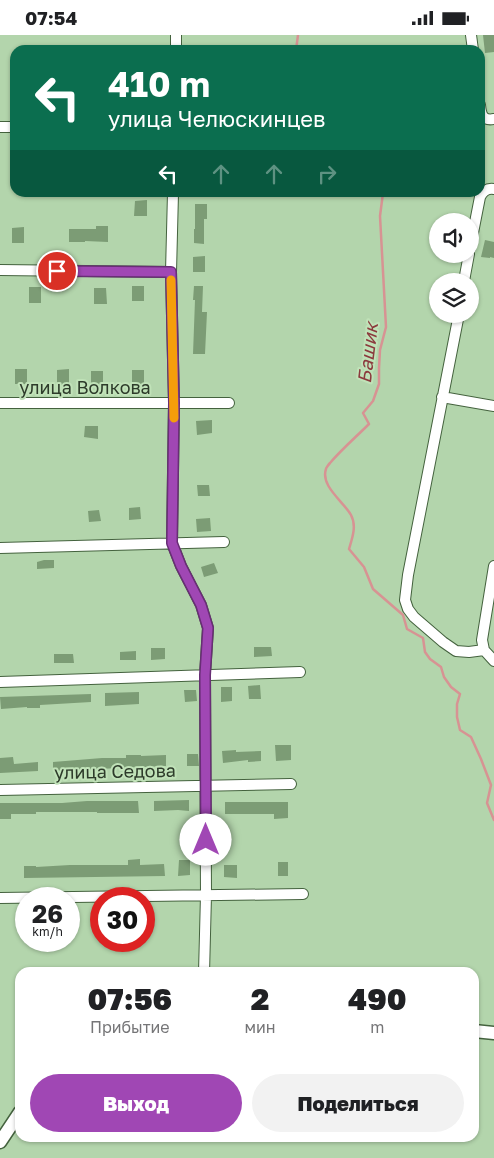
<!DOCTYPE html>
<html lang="ru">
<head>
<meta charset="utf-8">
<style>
  body { margin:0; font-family:"Golos Text",sans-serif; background:#f2f2f2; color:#202124; height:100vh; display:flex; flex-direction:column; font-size:19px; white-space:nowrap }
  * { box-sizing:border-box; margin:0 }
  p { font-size:16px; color:#757577 }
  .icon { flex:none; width:28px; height:28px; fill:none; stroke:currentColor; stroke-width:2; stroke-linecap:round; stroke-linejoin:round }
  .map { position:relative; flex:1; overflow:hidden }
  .sheet { position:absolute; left:15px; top:932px; width:464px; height:175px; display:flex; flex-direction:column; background:#fff; border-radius:15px; box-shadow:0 1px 4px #0004 }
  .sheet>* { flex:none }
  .guide { position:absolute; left:10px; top:10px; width:475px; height:152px; border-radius:15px; box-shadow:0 1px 4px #0004; background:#0b6e4f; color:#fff; overflow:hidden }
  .controls { position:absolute; left:429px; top:178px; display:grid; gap:10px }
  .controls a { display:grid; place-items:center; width:50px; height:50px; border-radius:50%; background:#fff; box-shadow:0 1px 4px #0004; font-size:25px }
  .speed { position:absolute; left:15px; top:852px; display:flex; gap:10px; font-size:25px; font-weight:700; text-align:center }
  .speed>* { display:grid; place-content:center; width:65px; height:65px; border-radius:50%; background:#fff; box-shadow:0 1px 4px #0004; line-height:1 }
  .speed small { font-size:12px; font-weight:400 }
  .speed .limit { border:8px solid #d22; background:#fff; color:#111 }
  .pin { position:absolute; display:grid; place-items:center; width:42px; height:42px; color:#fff; margin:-21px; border:2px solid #fff; border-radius:50%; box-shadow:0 1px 5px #0007 }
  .me { position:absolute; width:55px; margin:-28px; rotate:0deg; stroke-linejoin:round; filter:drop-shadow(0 0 4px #0008) }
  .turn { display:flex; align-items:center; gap:18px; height:105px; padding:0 15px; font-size:22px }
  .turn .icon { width:65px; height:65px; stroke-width:2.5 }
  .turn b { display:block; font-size:35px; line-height:42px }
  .lanes { display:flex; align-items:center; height:48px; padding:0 15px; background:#0003; justify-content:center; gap:25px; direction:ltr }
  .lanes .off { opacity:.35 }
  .eta { display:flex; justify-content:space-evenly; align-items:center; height:85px; text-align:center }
  .eta b { font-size:30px; font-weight:800; line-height:35px }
  .action { display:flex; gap:10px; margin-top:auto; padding:10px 15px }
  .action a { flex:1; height:58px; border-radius:30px; background:#a047b4; color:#fff; font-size:20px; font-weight:800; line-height:58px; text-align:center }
  .action a+a { background:#f2f2f2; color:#202124 }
  .status { display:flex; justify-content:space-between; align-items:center; height:35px; padding:0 25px; background:#fff; direction:ltr }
  .status svg { height:14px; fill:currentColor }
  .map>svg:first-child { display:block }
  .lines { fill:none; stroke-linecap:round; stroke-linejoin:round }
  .stream { stroke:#d79393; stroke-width:2.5 }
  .building { fill:#7c9c75 }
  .minor-casing { stroke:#44623e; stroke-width:12 }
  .tertiary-casing { stroke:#44623e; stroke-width:15 }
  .minor { stroke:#fff; stroke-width:10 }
  .tertiary { stroke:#fff; stroke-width:12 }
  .route-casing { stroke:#682e75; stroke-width:12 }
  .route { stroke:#a047b4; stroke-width:9 }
  .slow { stroke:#f59e0b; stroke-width:9 }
  .labels { text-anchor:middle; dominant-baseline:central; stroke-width:4; stroke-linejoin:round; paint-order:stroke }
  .street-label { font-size:18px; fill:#2d3b2a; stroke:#c0e2b8 }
  .water-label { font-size:19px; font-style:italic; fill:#8b3a3d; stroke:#c0e2b8 }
</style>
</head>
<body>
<div class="status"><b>07:54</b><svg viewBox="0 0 49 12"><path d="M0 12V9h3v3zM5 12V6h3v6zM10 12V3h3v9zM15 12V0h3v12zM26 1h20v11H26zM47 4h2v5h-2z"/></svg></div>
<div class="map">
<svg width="494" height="1123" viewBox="0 0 494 1123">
  <rect width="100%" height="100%" fill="#b3d5ac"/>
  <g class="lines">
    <path class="stream" d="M 296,15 L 298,0
      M 383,158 L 380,181 L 386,292 L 380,315 L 379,333 L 379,349 L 373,366 L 363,378 L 369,389 C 356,402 342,414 330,428 C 329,429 326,433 326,434 C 320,451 344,467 351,480 C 357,491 352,504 349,514 L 364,532 L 373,554 L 403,580 L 407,594 L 423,603 L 425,617 L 430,624 L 441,632 L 444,642 L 451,652 L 460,659 L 457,669 L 457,682 L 460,695 L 471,702 L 481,724 L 491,750 L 487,768 L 494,785"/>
  </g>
  <path class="building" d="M 483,0 L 494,0 L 494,17 L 485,18 Z
    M 147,165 L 147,181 L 134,181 L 135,166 Z
    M 195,169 L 207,169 L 207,184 L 204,184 L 204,209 L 194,208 L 194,194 L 195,194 Z
    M 96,191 L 108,191 L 108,207 L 85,206 L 85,207 L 69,207 L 69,194 L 96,194 Z
    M 24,192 L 24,208 L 12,208 L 12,193 Z
    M 485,205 L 494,207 L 494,223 L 490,222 L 490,223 L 481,222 Z
    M 205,221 L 205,237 L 193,237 L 193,222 Z
    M 132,251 L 144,251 L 144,266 L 132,266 Z
    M 194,251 L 203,251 L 202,277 L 207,277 L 205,319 L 193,319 L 195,265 L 193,265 Z
    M 29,252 L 41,252 L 41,268 L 29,268 Z
    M 94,253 L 106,253 L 107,269 L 94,269 Z
    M 15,334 L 27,334 L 27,349 L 15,349 Z
    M 69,334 L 69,350 L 57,350 L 57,335 Z
    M 132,335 L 144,335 L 144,350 L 132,350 Z
    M 91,336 L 103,336 L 103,352 L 91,352 Z
    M 212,385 L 212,398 L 197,400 L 196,386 Z
    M 85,391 L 98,391 L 98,404 L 84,402 Z
    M 197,450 L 209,450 L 210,461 L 198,461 Z
    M 140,472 L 141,484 L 129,485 L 129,473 Z
    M 99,475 L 101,486 L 89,487 L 88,476 Z
    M 210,483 L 211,496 L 197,497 L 196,484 Z
    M 44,525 L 54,525 L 54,533 L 37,534 L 37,527 Z
    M 214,528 L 218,538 L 204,542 L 201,532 Z
    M 254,612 L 271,612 L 272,621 L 254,622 Z
    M 151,613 L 165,613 L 165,624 L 151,625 Z
    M 136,616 L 136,625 L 120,625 L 120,617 Z
    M 54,619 L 73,619 L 74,628 L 54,628 Z
    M 260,650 L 261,664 L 249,664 L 248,651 Z
    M 221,652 L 232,652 L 232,666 L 221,667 Z
    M 184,655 L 196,655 L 197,666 L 185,667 Z
    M 139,657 L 139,669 L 105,671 L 105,658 Z
    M 91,659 L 91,667 L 40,670 L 40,673 L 27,673 L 27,672 L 1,674 L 0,662 Z
    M 275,710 L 291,710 L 291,725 L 276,726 Z
    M 236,715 L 236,717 L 261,716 L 261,726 L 248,727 L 248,725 L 223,728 L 222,716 Z
    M 187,719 L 198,719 L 199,731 L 187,731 Z
    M 126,720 L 141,720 L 141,721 L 166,720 L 166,731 L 53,736 L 53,727 L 102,723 L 126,723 Z
    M 13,722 L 14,729 L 38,727 L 38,736 L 0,738 L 0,723 Z
    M 189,765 L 189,776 L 178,775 L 154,776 L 154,766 Z
    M 87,766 L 138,766 L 139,778 L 97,778 L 97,777 L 36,777 L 36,779 L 11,779 L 11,784 L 0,784 L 0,768 L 62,768 Z
    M 225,767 L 288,767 L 288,783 L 274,784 L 274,779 L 225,779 Z
    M 140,824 L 140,830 L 164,829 L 165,841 L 24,843 L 24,831 L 36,831 L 36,832 L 70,830 L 128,830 L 128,825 Z
    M 179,825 L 190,825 L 190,840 L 178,841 Z
    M 278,827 L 288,827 L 288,841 L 278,841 Z
    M 224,830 L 237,830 L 237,843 L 224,842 Z"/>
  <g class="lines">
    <defs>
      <path id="minor" d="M 471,0 L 473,15
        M 176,15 L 176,0
        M 480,70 C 481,80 483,86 494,84
        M 0,92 L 15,92
        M 173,158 L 171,237 L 174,368 L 172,508 L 181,531 L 201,570 L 208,593 L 205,640 L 206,860 L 204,938
        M 470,213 L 480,162 C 483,156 487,153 494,154
        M 0,235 L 171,237
        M 464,246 L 469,219
        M 459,279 L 408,540 L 405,565 L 408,574 L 414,582 L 443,607 L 456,616 L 469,617 L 484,615
        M 442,362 L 494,371
        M 0,368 L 229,368
        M 0,513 L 224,507
        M 494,531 L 482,605 L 484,615 L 494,626
        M 0,647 L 300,637
        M 0,755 L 291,749
        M 0,863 L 303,859"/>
      <path id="tertiary" d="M 474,996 L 494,998
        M 0,1107 L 20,1077"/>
    </defs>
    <use href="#minor" class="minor-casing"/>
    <use href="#tertiary" class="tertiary-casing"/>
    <use href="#minor" class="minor"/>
    <use href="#tertiary" class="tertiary"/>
  </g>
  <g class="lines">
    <defs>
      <path id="route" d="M 57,236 L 171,237 L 174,368 L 172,508 L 181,531 L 201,570 L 208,593 L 205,640 L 206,805"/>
    </defs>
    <use href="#route" class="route-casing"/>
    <use href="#route" class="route"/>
    <path class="slow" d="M 171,245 L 174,383"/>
  </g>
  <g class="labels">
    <g class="street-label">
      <text x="85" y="352">улица Волкова</text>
      <text transform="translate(115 736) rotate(-1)">улица Седова</text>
    </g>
    <g class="water-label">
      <text transform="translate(367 318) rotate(-83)">Башик</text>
    </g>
  </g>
</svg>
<div class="controls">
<a><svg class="icon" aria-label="sound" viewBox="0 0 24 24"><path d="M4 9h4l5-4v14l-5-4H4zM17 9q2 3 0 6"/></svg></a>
<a><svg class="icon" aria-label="layers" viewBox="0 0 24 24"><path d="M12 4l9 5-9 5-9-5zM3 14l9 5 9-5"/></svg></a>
</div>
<div class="speed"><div>26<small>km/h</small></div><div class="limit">30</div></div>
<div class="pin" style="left:57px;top:236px;background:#d93025"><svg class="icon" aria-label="arrive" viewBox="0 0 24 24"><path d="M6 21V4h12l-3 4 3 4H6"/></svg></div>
<svg class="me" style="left:206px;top:805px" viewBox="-20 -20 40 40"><circle r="19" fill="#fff"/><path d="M0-13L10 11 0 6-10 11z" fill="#a047b4"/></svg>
<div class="guide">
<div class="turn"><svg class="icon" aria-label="left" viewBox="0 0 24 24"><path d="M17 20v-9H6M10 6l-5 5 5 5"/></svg><div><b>410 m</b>улица Челюскинцев</div></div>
<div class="lanes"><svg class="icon" aria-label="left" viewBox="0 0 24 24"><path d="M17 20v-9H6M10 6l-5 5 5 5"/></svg><svg class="icon off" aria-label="ahead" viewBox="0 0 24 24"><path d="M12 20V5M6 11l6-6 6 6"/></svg><svg class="icon off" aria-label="ahead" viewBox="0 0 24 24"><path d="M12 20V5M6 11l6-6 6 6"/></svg><svg class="icon off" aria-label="right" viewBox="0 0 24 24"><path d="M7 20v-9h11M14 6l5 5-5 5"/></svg></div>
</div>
<section class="sheet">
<div class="eta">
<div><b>07:56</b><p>Прибытие</p></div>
<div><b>2</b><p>мин</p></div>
<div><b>490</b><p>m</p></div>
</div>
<div class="action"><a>Выход</a><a>Поделиться</a></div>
</section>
</div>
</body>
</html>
